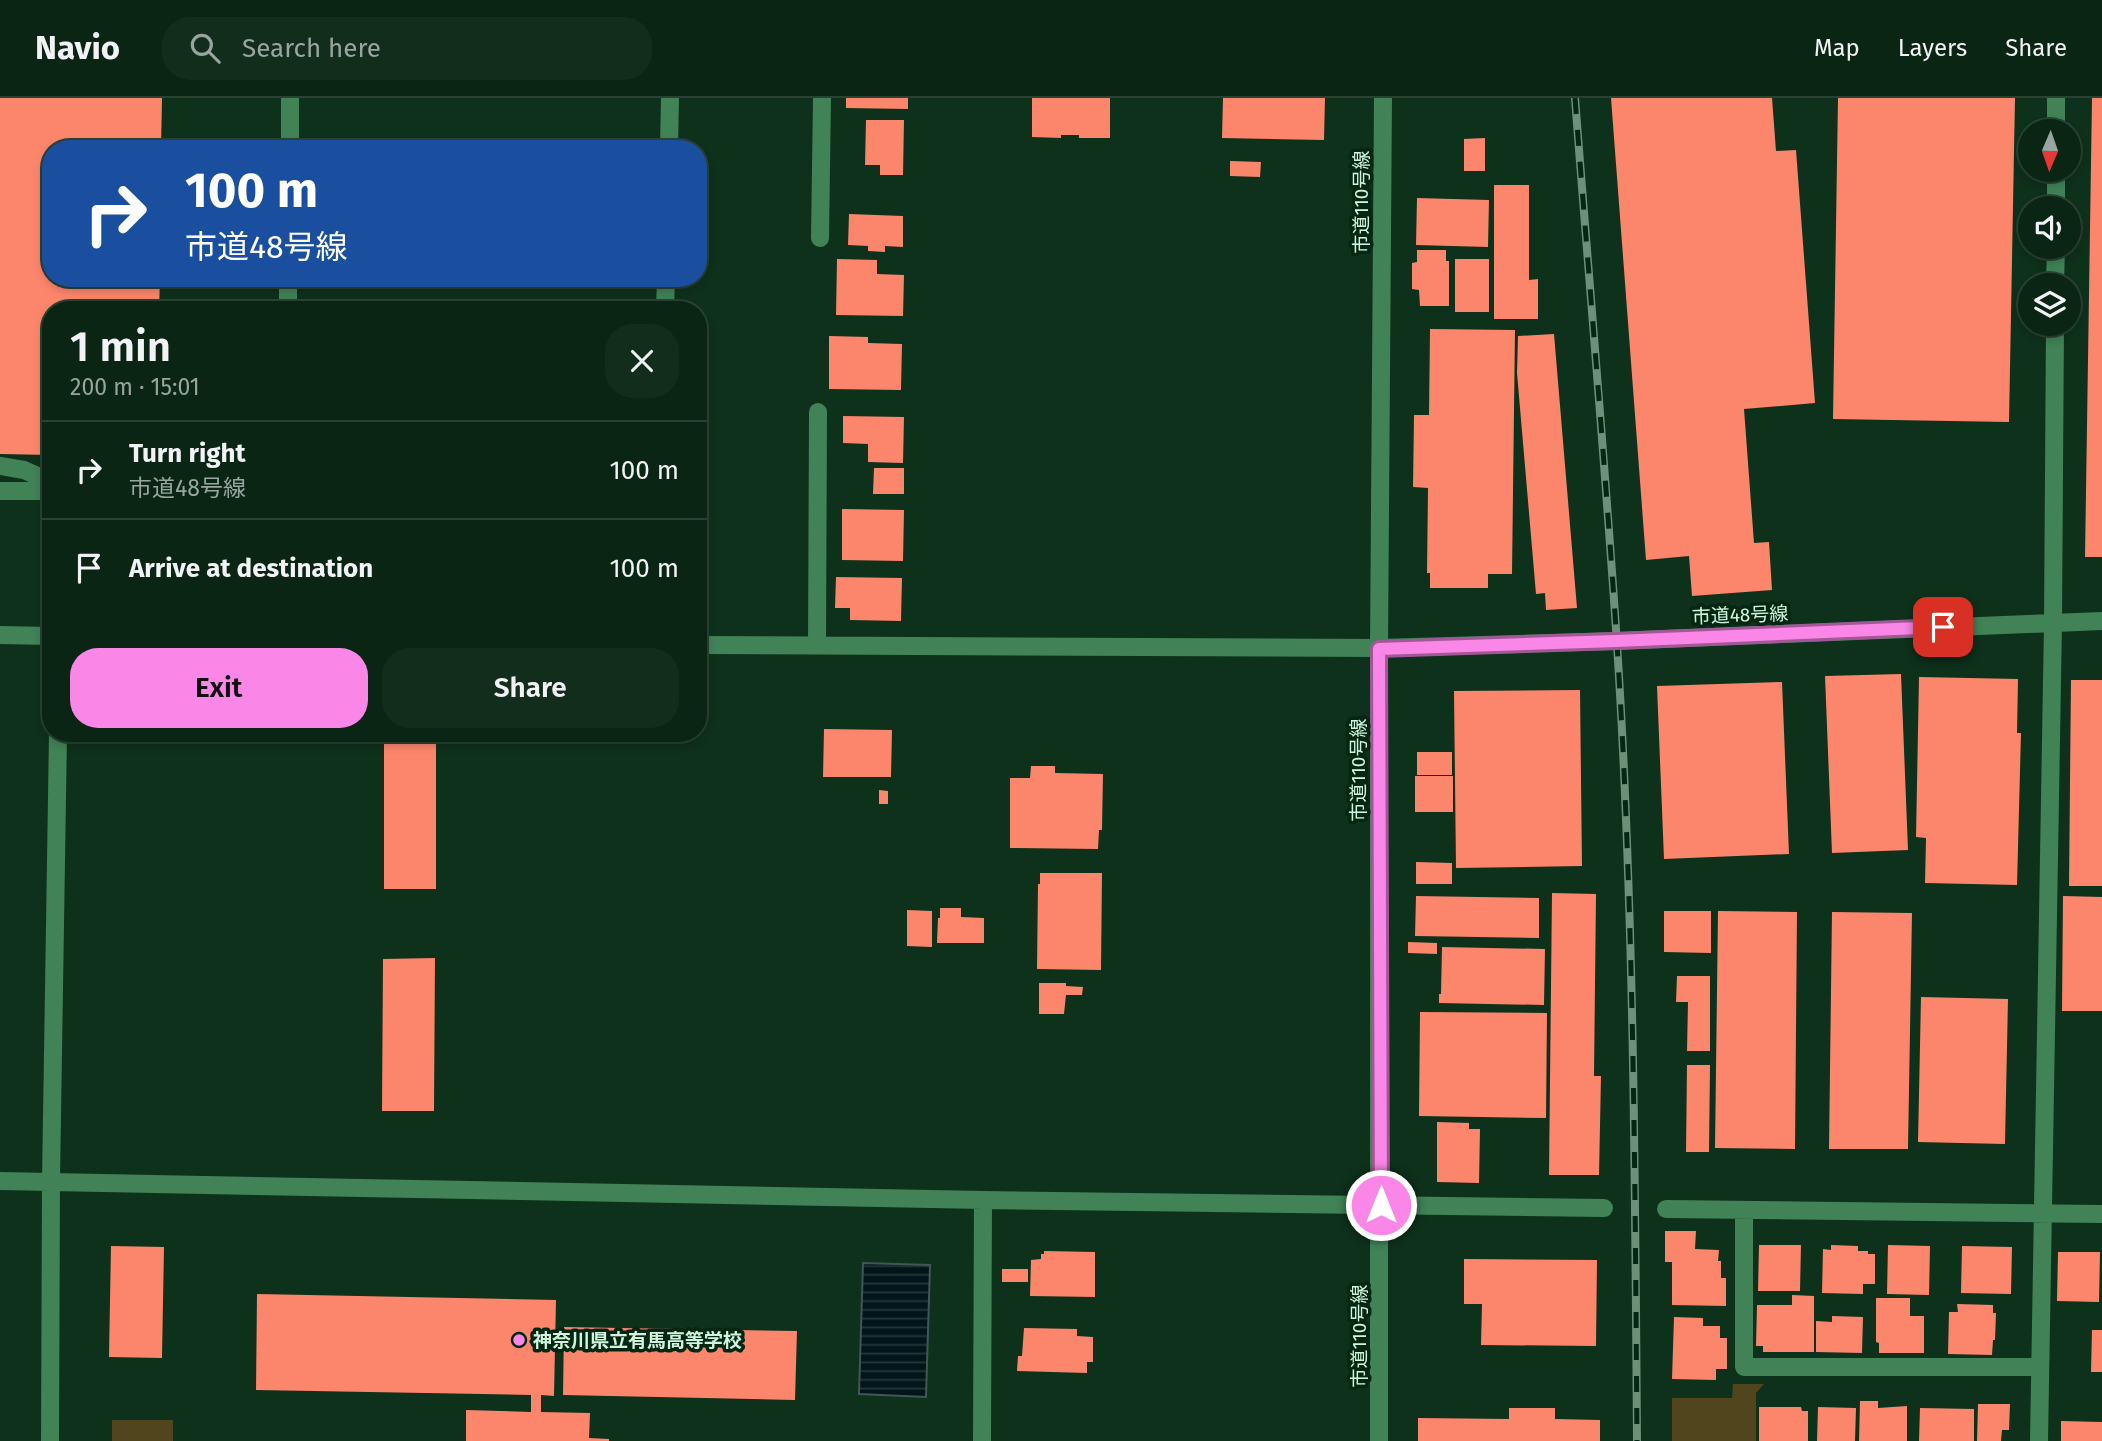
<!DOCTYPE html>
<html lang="en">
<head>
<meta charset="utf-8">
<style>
  body { margin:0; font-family:"Fira Sans","Noto Sans JP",sans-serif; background:#132d1d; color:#f1f3f6; height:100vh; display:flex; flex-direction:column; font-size:26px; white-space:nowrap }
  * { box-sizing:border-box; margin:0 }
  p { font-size:23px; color:#99a5a0 }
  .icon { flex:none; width:38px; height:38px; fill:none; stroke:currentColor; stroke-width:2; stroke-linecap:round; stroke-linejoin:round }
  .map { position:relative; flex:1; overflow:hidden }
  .panel { position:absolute; left:42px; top:203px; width:665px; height:441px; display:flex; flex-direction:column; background:#0a2514; border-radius:28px; box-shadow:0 4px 10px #0003,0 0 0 2px #2a4234 }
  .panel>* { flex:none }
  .guide { position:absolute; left:42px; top:42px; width:665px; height:147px; border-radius:28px; box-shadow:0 4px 10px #0003,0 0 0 2px #2a4234; background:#1a4fa0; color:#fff; overflow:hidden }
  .needle { width:46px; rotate:182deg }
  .controls { position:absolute; left:2018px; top:21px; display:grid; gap:14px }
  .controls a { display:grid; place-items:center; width:63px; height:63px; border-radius:50%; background:#0a2514; box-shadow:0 4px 10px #0003,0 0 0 2px #2a4234; font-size:35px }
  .pin { position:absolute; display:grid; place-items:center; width:60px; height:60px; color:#fff; margin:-30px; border-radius:14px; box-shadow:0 4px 10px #0006 }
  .me { position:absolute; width:77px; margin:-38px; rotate:0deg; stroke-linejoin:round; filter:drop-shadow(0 0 5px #0008) }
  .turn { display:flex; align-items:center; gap:24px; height:147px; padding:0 28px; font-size:32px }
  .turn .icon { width:91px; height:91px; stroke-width:2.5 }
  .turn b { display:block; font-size:49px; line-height:60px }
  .round { display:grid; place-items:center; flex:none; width:74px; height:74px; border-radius:28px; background:#132d1d }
  .overview { display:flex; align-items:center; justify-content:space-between; height:119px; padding:0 28px }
  h1 { font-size:42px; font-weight:600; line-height:52px }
  .button { display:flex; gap:14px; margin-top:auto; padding:14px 28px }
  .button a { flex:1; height:80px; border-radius:28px; background:#fa87e7; color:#111; font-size:28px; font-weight:600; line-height:80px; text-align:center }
  .button a+a { background:#132d1d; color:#f1f3f6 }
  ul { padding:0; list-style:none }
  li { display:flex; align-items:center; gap:21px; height:98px; padding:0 28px; border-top:2px solid #2a4234 }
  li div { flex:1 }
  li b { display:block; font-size:26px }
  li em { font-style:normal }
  header { display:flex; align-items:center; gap:42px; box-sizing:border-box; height:98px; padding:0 35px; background:#0a2514; border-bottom:2px solid #2a4234 }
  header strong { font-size:33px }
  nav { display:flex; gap:38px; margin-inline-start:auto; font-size:24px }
  .search { width:490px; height:63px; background:#132d1d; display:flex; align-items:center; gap:18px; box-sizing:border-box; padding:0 24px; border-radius:28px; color:#99a5a0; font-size:26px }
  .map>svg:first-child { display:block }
  .park { fill:#51451e }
  .water { fill:url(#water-rules); stroke:#405854; stroke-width:2 }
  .building { fill:#fc866c }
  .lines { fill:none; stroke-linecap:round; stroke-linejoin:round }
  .minor { stroke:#418257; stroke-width:18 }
  .rail-casing { stroke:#6e9079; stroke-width:8 }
  .rail { stroke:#032712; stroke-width:5; stroke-dasharray:16; stroke-linecap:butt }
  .route-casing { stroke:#a25896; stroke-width:18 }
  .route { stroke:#fa87e7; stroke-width:12 }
  .poi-dot { fill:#fa87e7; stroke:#032712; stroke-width:2.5 }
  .labels { text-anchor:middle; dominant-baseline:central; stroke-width:7; stroke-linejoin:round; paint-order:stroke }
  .street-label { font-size:19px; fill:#d3f4dc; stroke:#032712 }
  .poi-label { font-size:19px; font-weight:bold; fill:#d3f4dc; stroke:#032712; text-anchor:start }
</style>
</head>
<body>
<header>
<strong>Navio</strong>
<div class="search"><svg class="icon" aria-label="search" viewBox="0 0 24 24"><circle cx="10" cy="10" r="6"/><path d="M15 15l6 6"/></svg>Search here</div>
<nav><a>Map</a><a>Layers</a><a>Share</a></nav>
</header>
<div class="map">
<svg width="2102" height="1343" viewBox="0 0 2102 1343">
  <defs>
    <pattern id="water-rules" width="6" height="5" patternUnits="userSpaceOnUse" patternTransform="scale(1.75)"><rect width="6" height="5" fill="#01151a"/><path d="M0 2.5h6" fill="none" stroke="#25383b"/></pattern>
  </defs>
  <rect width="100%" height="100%" fill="#0e311b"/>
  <path class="park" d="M 1733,1286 L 1764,1286 L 1756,1295 L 1756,1343 L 1672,1343 L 1672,1300 L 1732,1300 Z
    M 112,1322 L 173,1322 L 173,1343 L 112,1343 Z"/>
  <path class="water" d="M 863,1165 L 930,1167 L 926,1299 L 859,1296 Z"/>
  <path class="building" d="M 0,0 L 162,0 L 161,51 L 51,51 L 51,180 L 160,180 L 159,212 L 51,212 L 51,357 L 0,356 Z
    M 846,0 L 908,0 L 908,11 L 846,10 Z
    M 1032,0 L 1110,0 L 1110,40 L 1079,40 L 1079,37 L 1061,37 L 1061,40 L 1032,39 Z
    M 1223,0 L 1325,0 L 1324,42 L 1222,40 Z
    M 1611,0 L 1772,0 L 1776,53 L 1796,52 L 1815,305 L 1744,311 L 1754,445 L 1769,444 L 1772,492 L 1692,498 L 1689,458 L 1646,462 Z
    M 1838,0 L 2015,0 L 2009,324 L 1833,321 Z
    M 2092,0 L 2102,0 L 2102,459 L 2085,459 Z
    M 866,22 L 904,22 L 903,77 L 880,77 L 880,67 L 865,67 Z
    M 1485,40 L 1485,73 L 1464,73 L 1464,41 Z
    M 1230,63 L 1261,64 L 1260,79 L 1230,78 Z
    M 1494,87 L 1529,87 L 1529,182 L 1538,181 L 1538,221 L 1494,221 Z
    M 1417,100 L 1489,102 L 1488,149 L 1416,147 Z
    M 849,116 L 903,118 L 903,149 L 885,148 L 885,154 L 868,153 L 868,148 L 848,147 Z
    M 1417,152 L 1446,152 L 1446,163 L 1449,163 L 1449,208 L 1420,208 L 1419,192 L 1412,191 L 1412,165 L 1417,164 Z
    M 837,161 L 877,162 L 877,176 L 904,177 L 903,218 L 836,217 Z
    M 1455,161 L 1489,161 L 1489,214 L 1455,214 Z
    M 1430,231 L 1515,232 L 1512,476 L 1488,476 L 1488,490 L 1430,490 L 1430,475 L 1427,475 L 1428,390 L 1413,389 L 1414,317 L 1429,317 Z
    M 1554,236 L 1577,510 L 1546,512 L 1545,495 L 1536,496 L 1517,275 L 1518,238 Z
    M 829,238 L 868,239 L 868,245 L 902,246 L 901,292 L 829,291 Z
    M 843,318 L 904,319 L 903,365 L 868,364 L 868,346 L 843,345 Z
    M 874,370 L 904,370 L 904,396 L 873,396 Z
    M 842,411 L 904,412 L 903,463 L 842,462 Z
    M 836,479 L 902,480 L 901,523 L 850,522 L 850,510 L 835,510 Z
    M 1901,576 L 1908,752 L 1832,755 L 1825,578 Z
    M 1919,579 L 2018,581 L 2017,635 L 2021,635 L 2017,787 L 1925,785 L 1926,740 L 1916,739 Z
    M 2071,582 L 2102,582 L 2102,788 L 2069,788 Z
    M 1782,584 L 1789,756 L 1664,761 L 1657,588 Z
    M 1580,592 L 1582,768 L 1456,770 L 1454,593 Z
    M 824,631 L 892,632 L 891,679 L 823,679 Z
    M 384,635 L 436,635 L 436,791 L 384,791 Z
    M 1417,654 L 1452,654 L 1452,677 L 1417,677 Z
    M 1031,668 L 1055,668 L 1055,675 L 1103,676 L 1102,732 L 1099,732 L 1098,751 L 1010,750 L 1010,680 L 1030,680 Z
    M 1415,678 L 1453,678 L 1453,714 L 1415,714 Z
    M 879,692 L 888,693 L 888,706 L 879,706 Z
    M 1416,764 L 1452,765 L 1452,786 L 1416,786 Z
    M 1040,775 L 1102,775 L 1101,872 L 1037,871 L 1038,786 L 1040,786 Z
    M 1552,795 L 1596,796 L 1594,978 L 1601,978 L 1599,1077 L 1549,1077 Z
    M 1416,798 L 1539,800 L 1539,840 L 1415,838 Z
    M 2063,798 L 2102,799 L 2102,913 L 2062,913 Z
    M 940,810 L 961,810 L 961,819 L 984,820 L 984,845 L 937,845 L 938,820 L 940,820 Z
    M 907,812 L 932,813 L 932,849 L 907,848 Z
    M 1664,813 L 1711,813 L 1711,855 L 1664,854 Z
    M 1718,813 L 1797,814 L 1795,1051 L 1715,1050 Z
    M 1832,814 L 1912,815 L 1908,1051 L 1829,1051 Z
    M 1408,844 L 1437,845 L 1437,856 L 1408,855 Z
    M 1442,849 L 1545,851 L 1544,907 L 1439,905 L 1439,896 L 1441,896 Z
    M 435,860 L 434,1013 L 382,1013 L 383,861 Z
    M 1677,878 L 1710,878 L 1710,953 L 1687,953 L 1688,904 L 1676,904 Z
    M 1039,885 L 1066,885 L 1066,888 L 1083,889 L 1082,897 L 1066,897 L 1064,916 L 1039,916 Z
    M 1921,899 L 2008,901 L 2005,1046 L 1918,1044 Z
    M 1420,914 L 1547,915 L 1546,1020 L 1419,1018 Z
    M 1687,967 L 1710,967 L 1709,1054 L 1686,1054 Z
    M 1437,1024 L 1469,1025 L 1469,1031 L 1480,1031 L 1479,1085 L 1437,1084 Z
    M 1665,1133 L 1696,1133 L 1695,1151 L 1719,1152 L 1718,1163 L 1721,1163 L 1721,1180 L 1726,1180 L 1726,1208 L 1672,1207 L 1672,1164 L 1665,1164 Z
    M 1759,1147 L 1801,1147 L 1800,1193 L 1758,1193 Z
    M 1831,1147 L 1858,1148 L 1858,1153 L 1868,1153 L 1868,1156 L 1875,1156 L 1875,1186 L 1863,1186 L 1863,1196 L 1822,1195 L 1823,1151 L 1831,1152 Z
    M 1888,1147 L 1930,1148 L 1929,1197 L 1887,1196 Z
    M 111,1148 L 164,1149 L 162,1260 L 109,1259 Z
    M 1962,1148 L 2012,1149 L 2011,1196 L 1961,1195 Z
    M 1044,1153 L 1095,1154 L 1095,1199 L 1030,1198 L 1031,1162 L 1041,1161 L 1041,1156 L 1044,1156 Z
    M 2058,1154 L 2100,1154 L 2099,1204 L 2057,1203 Z
    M 1464,1161 L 1597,1162 L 1596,1248 L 1481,1247 L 1482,1206 L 1464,1206 Z
    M 1002,1171 L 1028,1171 L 1028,1184 L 1002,1184 Z
    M 257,1196 L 556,1202 L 554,1298 L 541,1297 L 541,1314 L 590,1315 L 589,1340 L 609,1341 L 609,1343 L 466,1343 L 466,1312 L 531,1314 L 531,1297 L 256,1292 Z
    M 1792,1197 L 1814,1198 L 1814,1254 L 1763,1254 L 1763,1248 L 1756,1248 L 1757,1207 L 1792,1207 Z
    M 1876,1200 L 1910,1200 L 1910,1218 L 1924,1218 L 1924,1255 L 1879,1255 L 1879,1245 L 1876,1244 Z
    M 1957,1206 L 1993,1207 L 1993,1215 L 1996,1215 L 1995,1242 L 1993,1242 L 1992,1257 L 1948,1256 L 1949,1214 L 1958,1214 Z
    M 1832,1218 L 1863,1219 L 1862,1255 L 1816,1254 L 1816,1223 L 1832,1224 Z
    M 1674,1219 L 1703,1220 L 1703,1228 L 1720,1228 L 1720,1240 L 1727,1240 L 1727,1271 L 1716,1271 L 1716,1282 L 1672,1281 Z
    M 564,1229 L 797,1233 L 795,1302 L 563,1297 Z
    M 1024,1230 L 1077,1231 L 1077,1238 L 1093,1239 L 1093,1264 L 1087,1264 L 1087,1275 L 1017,1273 L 1018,1258 L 1022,1258 Z
    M 2092,1232 L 2102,1232 L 2102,1274 L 2091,1274 Z
    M 1860,1303 L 1878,1303 L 1878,1310 L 1907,1308 L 1907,1343 L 1859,1343 Z
    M 1978,1306 L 2010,1306 L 2009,1332 L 2002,1332 L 2001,1343 L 1977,1343 Z
    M 1759,1309 L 1801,1309 L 1802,1313 L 1808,1313 L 1808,1343 L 1759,1343 Z
    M 1818,1309 L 1856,1310 L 1855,1343 L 1817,1343 Z
    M 1509,1310 L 1555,1310 L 1555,1321 L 1600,1322 L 1600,1343 L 1418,1343 L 1418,1320 L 1509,1321 Z
    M 1920,1310 L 1974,1311 L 1974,1343 L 1919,1343 Z
    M 2061,1323 L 2102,1324 L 2102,1343 L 2061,1343 Z"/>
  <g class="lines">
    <path class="minor" d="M 2056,33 L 2056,0
      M 290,51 L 290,0
      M 669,51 L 670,0
      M 2056,110 L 2056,72
      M 820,140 L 822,0
      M 2055,187 L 2056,149
      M 288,212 L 288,180
      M 665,212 L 666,180
      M 0,368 L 24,372 L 51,384
      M 0,393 L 51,393
      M 0,537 L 51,538
      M 698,547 L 1379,550 L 1616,543 L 2102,523
      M 817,547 L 818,314
      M 0,1083 L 983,1102 L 1604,1110
      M 1666,1111 L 2102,1116
      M 1744,1112 L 1744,1269 L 2040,1269
      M 50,1343 L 51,1083 L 58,635
      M 982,1343 L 983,1102
      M 1379,1343 L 1379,550 L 1383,0
      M 2039,1343 L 2053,525 L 2055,226"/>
    <defs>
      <path id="rail" d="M 1575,0 C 1589,182 1605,364 1617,546 C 1634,811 1635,1077 1637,1343"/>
    </defs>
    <use href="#rail" class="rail-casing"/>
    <use href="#rail" class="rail"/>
  </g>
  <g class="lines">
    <defs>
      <path id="route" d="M 1381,1107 L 1379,551 L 1616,543 L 1943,529"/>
    </defs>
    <use href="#route" class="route-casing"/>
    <use href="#route" class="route"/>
  </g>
  <circle class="poi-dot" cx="519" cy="1242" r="7"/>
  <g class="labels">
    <g class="street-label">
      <text transform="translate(1361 104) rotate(-90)">市道110号線</text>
      <text transform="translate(1740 517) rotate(-2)">市道48号線</text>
      <text transform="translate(1358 672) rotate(-90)">市道110号線</text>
      <text transform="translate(1359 1238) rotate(-90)">市道110号線</text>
    </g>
    <g class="poi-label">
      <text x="533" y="1242">神奈川県立有馬高等学校</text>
    </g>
  </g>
</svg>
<div class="controls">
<a><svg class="needle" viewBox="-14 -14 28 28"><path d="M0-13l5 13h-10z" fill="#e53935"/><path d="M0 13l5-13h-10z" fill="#99a5a0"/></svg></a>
<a><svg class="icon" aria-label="sound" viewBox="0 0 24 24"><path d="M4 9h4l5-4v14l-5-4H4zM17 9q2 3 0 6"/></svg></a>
<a><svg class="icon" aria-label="layers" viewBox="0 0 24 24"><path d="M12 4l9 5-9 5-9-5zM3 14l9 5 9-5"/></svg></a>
</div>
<div class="pin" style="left:1943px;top:529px;background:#d93025"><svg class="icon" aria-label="arrive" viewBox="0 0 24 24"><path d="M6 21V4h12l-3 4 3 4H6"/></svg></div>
<svg class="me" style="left:1381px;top:1107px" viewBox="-20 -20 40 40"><circle r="17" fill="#fa87e7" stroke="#fff" stroke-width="3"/><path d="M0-11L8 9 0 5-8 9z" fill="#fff"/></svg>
<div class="guide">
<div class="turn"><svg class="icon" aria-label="right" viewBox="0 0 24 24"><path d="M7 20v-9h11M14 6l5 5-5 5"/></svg><div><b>100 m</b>市道48号線</div></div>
</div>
<section class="panel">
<div class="overview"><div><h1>1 min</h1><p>200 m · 15:01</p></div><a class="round"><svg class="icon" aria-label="close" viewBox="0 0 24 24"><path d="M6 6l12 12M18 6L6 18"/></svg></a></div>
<ul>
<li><svg class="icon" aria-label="right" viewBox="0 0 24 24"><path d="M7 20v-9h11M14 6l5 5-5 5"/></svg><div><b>Turn right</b><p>市道48号線</p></div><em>100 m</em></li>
<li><svg class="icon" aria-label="arrive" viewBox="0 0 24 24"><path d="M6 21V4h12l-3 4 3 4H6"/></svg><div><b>Arrive at destination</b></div><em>100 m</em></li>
</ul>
<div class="button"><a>Exit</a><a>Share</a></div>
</section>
</div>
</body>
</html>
